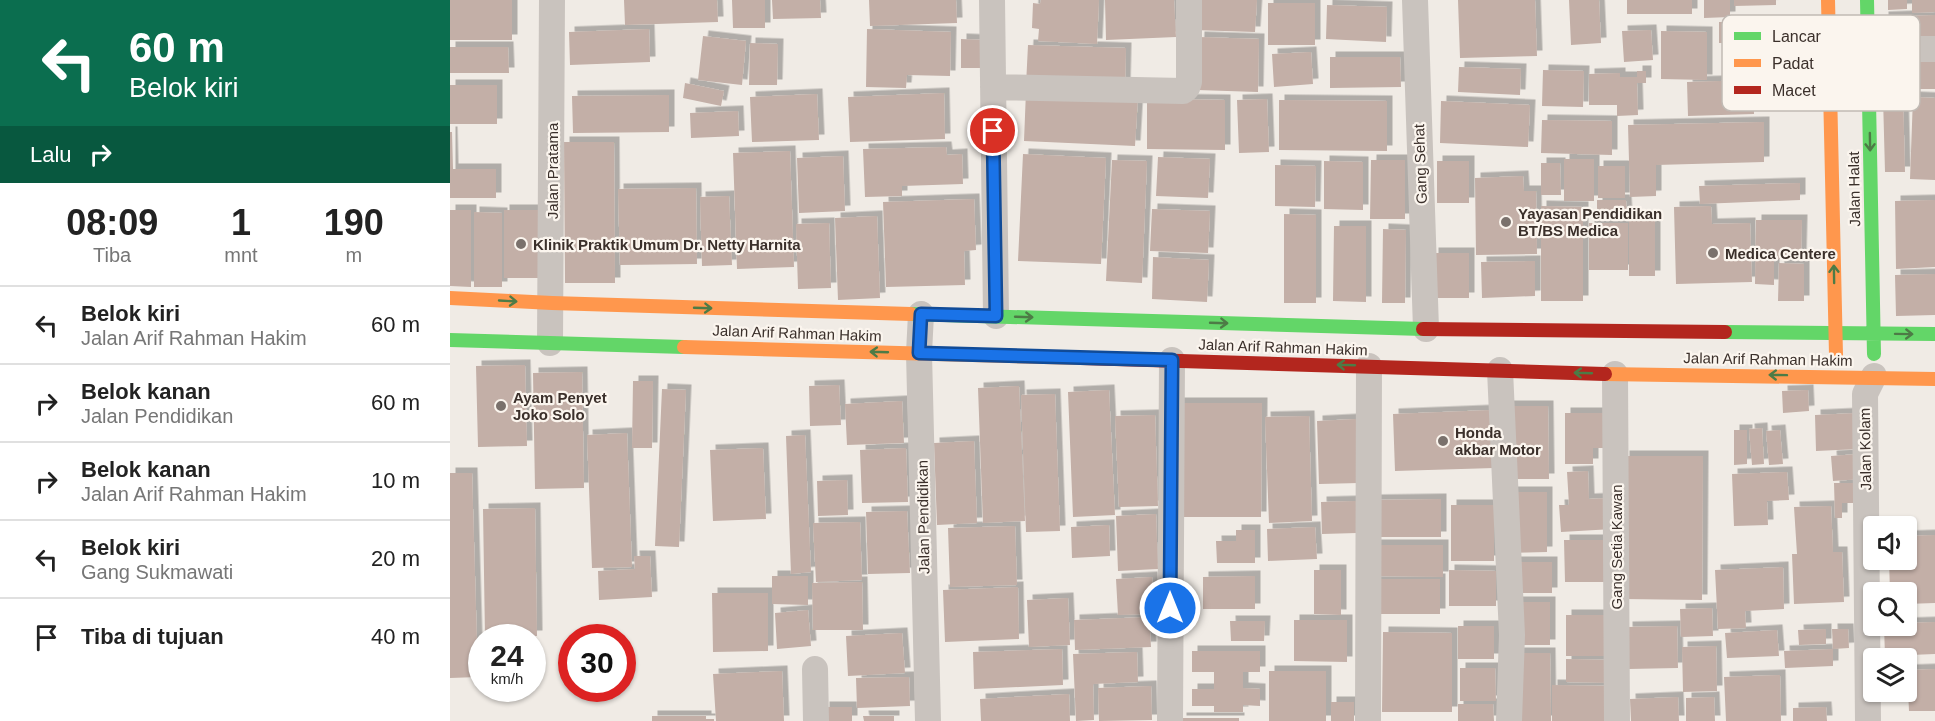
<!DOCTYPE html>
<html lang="id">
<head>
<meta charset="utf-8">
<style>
  body { margin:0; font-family:Helvetica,sans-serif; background:#f6f6f6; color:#222; height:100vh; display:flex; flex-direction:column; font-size:22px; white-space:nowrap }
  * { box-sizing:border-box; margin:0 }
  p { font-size:20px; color:#767676 }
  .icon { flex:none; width:33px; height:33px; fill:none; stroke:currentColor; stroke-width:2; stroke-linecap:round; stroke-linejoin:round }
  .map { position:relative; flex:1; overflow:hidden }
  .side { display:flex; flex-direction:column; background:#fff; width:450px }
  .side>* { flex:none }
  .top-card { background:#0b6e4f; color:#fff; overflow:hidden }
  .buttons { position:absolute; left:1413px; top:516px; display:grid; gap:12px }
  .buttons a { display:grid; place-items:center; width:54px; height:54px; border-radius:6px; background:#fff; box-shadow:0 2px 4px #0004; font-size:30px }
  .speed { position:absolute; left:18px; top:624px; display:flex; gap:12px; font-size:30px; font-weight:700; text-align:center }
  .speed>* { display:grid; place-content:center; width:78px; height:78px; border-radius:50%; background:#fff; box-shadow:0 2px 4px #0004; line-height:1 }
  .speed small { font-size:15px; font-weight:400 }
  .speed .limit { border:9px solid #d22; background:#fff; color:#111 }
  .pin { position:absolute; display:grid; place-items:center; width:51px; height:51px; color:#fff; margin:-26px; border:3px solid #fff; border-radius:50%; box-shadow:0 2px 6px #0007 }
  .me { position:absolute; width:66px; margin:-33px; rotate:0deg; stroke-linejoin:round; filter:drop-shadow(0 0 4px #0008) }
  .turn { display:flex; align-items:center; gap:21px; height:126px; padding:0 30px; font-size:27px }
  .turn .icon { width:78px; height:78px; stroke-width:2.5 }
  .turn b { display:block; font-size:42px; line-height:51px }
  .then { display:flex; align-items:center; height:57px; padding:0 30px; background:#0003; gap:12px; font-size:22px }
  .eta { display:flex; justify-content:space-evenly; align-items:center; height:102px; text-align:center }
  .eta b { font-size:36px; font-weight:700; line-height:42px }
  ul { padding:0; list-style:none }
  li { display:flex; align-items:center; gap:18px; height:78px; padding:0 30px; border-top:2px solid #e0e0e0 }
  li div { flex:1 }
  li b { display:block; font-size:22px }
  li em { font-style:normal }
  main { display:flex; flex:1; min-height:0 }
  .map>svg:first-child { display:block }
  .building { fill:#c3afa7; filter:url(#shadow) }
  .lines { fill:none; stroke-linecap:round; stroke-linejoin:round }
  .street { stroke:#c9c3be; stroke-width:26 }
  .fast { stroke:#63d668; stroke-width:14 }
  .slow { stroke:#ff974d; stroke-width:14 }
  .jam { stroke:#b3261e; stroke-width:14 }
  .oneway { stroke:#4d7b46 }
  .route-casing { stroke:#114b97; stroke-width:15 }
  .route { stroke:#1a73e8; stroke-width:10 }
  .poi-dot { fill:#7a716c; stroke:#fbf5ee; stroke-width:2 }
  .labels { text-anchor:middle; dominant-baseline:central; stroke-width:4.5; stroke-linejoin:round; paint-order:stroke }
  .street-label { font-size:15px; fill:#3b302b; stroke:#fbf5ee }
  .poi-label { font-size:15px; font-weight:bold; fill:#3b302b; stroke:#fbf5ee; text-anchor:start }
  .key { fill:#fbf5ee; stroke:#c1bab4; stroke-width:1.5 }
  .key-label { font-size:16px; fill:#3b302b }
</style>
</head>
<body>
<main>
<section class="side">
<div class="top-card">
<div class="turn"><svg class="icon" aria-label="left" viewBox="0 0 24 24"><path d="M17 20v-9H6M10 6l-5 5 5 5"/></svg><div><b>60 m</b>Belok kiri</div></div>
<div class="then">Lalu<svg class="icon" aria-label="right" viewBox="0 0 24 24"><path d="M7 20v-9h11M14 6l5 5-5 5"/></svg></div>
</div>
<div class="eta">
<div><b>08:09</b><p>Tiba</p></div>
<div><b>1</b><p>mnt</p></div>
<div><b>190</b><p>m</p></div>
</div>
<ul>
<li><svg class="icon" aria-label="left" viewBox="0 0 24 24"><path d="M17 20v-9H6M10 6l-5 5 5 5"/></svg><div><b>Belok kiri</b><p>Jalan Arif Rahman Hakim</p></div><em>60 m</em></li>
<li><svg class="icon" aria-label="right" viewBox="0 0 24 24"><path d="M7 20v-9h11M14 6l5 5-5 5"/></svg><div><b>Belok kanan</b><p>Jalan Pendidikan</p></div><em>60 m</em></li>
<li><svg class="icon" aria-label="right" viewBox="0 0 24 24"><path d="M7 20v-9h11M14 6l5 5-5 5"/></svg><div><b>Belok kanan</b><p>Jalan Arif Rahman Hakim</p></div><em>10 m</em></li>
<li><svg class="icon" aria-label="left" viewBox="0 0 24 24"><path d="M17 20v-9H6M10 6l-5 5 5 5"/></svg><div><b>Belok kiri</b><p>Gang Sukmawati</p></div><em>20 m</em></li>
<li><svg class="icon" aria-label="arrive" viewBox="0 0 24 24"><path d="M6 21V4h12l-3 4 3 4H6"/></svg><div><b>Tiba di tujuan</b></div><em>40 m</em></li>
</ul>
</section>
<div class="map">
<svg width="1485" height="721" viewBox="0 0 1485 721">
  <defs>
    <filter id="shadow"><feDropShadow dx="5.5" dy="-5.5" stdDeviation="0" flood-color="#0004"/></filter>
  </defs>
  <rect width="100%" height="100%" fill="#f0ebe5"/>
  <path class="building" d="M 0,0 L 62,0 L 62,40 L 0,40 Z
    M 174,0 L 267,0 L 268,22 L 175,25 Z
    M 282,0 L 315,0 L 315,28 L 283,28 Z
    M 322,0 L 370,0 L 371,18 L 323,19 Z
    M 419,0 L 506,0 L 507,23 L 420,26 Z
    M 591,0 L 649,0 L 647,44 L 588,41 L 589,29 L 582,28 L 583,3 L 590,4 Z
    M 655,0 L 724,0 L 726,37 L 656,40 Z
    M 744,0 L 807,0 L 805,32 L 743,30 Z
    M 1008,0 L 1085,0 L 1087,56 L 1010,58 Z
    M 1119,0 L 1149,0 L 1151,43 L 1121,45 Z
    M 1177,0 L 1242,0 L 1242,14 L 1177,14 Z
    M 1254,0 L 1280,0 L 1280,17 L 1254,18 Z
    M 1284,0 L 1326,0 L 1326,5 L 1284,6 Z
    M 1438,0 L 1457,0 L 1457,9 L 1438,10 Z
    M 1462,0 L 1485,0 L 1485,12 L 1462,13 Z
    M 818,3 L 865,3 L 865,45 L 818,45 Z
    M 877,5 L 937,7 L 936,42 L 876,39 Z
    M 1485,15 L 1485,39 L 1434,41 L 1433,17 Z
    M 1269,22 L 1345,23 L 1345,43 L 1269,43 Z
    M 199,29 L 200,62 L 120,65 L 119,32 Z
    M 417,29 L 501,32 L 500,76 L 457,75 L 456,88 L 416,87 Z
    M 1201,30 L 1203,60 L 1174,62 L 1172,31 Z
    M 1211,31 L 1257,32 L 1257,80 L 1211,79 Z
    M 253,36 L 296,41 L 292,85 L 248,80 Z
    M 749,37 L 809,39 L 808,92 L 747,90 Z
    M 511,39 L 534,40 L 534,68 L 511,68 Z
    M 300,43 L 328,44 L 327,85 L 299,85 Z
    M 578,45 L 676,48 L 675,88 L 576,85 Z
    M 0,47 L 58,47 L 59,73 L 0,73 Z
    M 1485,50 L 1485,89 L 1439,89 L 1438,51 Z
    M 861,52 L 863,84 L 824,87 L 822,54 Z
    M 880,57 L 950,57 L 951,87 L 880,88 Z
    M 1009,67 L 1071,69 L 1070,95 L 1008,92 Z
    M 1093,70 L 1134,71 L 1133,107 L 1092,106 Z
    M 1187,71 L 1196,71 L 1196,83 L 1187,83 L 1188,115 L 1167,116 L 1167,105 L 1139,105 L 1139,74 L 1170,73 L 1170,77 L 1187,77 Z
    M 1303,80 L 1304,114 L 1238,116 L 1237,82 Z
    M 235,83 L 274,91 L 271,106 L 233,98 Z
    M 0,85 L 47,85 L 47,124 L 0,124 Z
    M 576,91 L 688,96 L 685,146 L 574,141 Z
    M 494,93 L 495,139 L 400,142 L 398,97 Z
    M 367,94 L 369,140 L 302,142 L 300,97 Z
    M 219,95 L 219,132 L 123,133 L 122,96 Z
    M 1453,96 L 1455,172 L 1435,172 L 1433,97 Z
    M 1463,97 L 1485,98 L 1485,180 L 1460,179 Z
    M 697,99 L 775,100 L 775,150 L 697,149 Z
    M 817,99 L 819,152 L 789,153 L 787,100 Z
    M 829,100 L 937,101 L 937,151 L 829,150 Z
    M 991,101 L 1080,105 L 1078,147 L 990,143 Z
    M 288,111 L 289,136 L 241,138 L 240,113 Z
    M 1092,120 L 1162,121 L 1162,155 L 1091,153 Z
    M 1314,122 L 1314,162 L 1206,165 L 1206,196 L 1180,197 L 1178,125 Z
    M 0,132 L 2,132 L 3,169 L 46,169 L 46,198 L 0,198 Z
    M 114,142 L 164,142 L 165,283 L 115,283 Z
    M 496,147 L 497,155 L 512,154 L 513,184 L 452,186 L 452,196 L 415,197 L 413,149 Z
    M 340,151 L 344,267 L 287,269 L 283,153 Z
    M 573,154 L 656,158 L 651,264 L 568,261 Z
    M 393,156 L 395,211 L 349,213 L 347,158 Z
    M 708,157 L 760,159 L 758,198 L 706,196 Z
    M 1114,159 L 1144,159 L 1144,201 L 1114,201 Z
    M 662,160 L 697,161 L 692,283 L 656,281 Z
    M 921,160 L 955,160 L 955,219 L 920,219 Z
    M 874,161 L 913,162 L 913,210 L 874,209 Z
    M 987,161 L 1019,161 L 1019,203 L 987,203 Z
    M 1091,163 L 1110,163 L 1111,195 L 1091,195 Z
    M 825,165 L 866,166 L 865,207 L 825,206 Z
    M 1148,166 L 1175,166 L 1175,198 L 1148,198 Z
    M 1073,176 L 1074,191 L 1086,191 L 1087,254 L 1026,255 L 1025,178 Z
    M 1350,183 L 1350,200 L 1250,204 L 1249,186 Z
    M 246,188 L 247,264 L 170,265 L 168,189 Z
    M 279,196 L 282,265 L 252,266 L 250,197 Z
    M 524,199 L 526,250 L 514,251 L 515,285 L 436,287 L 433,202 Z
    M 1147,200 L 1176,200 L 1177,219 L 1147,220 Z
    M 1485,200 L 1485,267 L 1446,269 L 1445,201 Z
    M 1091,206 L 1133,207 L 1133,301 L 1091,301 Z
    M 1261,206 L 1262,224 L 1300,223 L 1302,282 L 1226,284 L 1224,207 Z
    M 702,209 L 760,211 L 758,253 L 700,251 Z
    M 0,210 L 21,210 L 21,287 L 0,286 Z
    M 54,210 L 89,210 L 89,278 L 54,278 Z
    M 24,212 L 52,213 L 52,287 L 24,287 Z
    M 834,214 L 866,215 L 866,303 L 834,303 Z
    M 1179,215 L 1205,215 L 1205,276 L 1179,276 Z
    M 427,216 L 430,298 L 388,300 L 385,218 Z
    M 1306,220 L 1352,220 L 1351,259 L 1324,259 L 1324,285 L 1305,284 Z
    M 379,223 L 381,288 L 348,289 L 346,224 Z
    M 1139,223 L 1178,223 L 1178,270 L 1139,270 Z
    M 884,226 L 916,226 L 916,302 L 883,301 Z
    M 933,229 L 956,230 L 955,303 L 932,303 Z
    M 983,253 L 1019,253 L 1019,298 L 983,298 Z
    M 703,257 L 759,260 L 757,302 L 702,299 Z
    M 1085,261 L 1085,296 L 1032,298 L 1031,262 Z
    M 1329,263 L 1354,264 L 1354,301 L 1328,301 Z
    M 1485,274 L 1485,315 L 1446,316 L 1445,275 Z
    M 75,365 L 77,446 L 28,447 L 26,366 Z
    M 132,372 L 134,488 L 85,489 L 83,373 Z
    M 183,381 L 203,381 L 202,448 L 182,448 Z
    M 389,385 L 391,425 L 360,426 L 359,386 Z
    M 569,386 L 575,521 L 533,523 L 528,388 Z
    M 212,389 L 236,390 L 229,547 L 205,546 Z
    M 659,390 L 665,515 L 623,517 L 618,392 Z
    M 1358,390 L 1359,411 L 1333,413 L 1332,391 Z
    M 605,394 L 610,531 L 576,532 L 571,395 Z
    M 452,401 L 454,443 L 397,445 L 395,404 Z
    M 725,403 L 812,403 L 811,517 L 725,517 Z
    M 1058,406 L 1098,406 L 1099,479 L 1059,479 Z
    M 1042,410 L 1044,468 L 945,471 L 943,414 Z
    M 1115,413 L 1163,413 L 1164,448 L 1143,448 L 1143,464 L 1115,464 Z
    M 1408,413 L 1409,449 L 1366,451 L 1365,415 Z
    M 705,415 L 708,506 L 669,507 L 665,416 Z
    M 859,416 L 862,521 L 819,523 L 815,417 Z
    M 906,419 L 909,483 L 869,484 L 867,421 Z
    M 1312,428 L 1314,464 L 1302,465 L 1299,429 Z
    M 1284,430 L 1297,430 L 1297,464 L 1284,465 Z
    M 1330,430 L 1333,464 L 1319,465 L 1316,431 Z
    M 177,433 L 182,567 L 142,568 L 137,435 Z
    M 355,435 L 361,572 L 341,574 L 336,436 Z
    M 524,441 L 527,523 L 487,525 L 484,443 Z
    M 313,448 L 316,519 L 263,521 L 260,450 Z
    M 456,448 L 458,502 L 412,503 L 410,450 Z
    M 1409,454 L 1411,479 L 1383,481 L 1381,456 Z
    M 1174,456 L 1253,456 L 1252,600 L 1174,599 Z
    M 1138,471 L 1139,499 L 1161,498 L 1163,529 L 1111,532 L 1109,505 L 1119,505 L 1117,472 Z
    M 1337,472 L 1339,500 L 1317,501 L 1318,525 L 1284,526 L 1282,474 Z
    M 0,473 L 22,473 L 28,677 L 0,678 Z
    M 397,480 L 398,515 L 368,516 L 367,481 Z
    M 1384,483 L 1413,483 L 1412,503 L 1392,503 L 1392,518 L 1385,518 Z
    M 1060,492 L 1097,492 L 1097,552 L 1060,553 Z
    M 991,499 L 991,537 L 924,537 L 923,500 Z
    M 906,501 L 907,533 L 872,534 L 871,502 Z
    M 1001,505 L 1044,505 L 1044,561 L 1001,561 Z
    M 1381,506 L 1383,552 L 1392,552 L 1394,602 L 1344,604 L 1342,554 L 1347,554 L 1344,507 Z
    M 85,508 L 87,636 L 35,637 L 33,509 Z
    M 457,511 L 460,573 L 418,574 L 416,512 Z
    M 706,514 L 708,569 L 668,571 L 666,516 Z
    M 410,522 L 412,580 L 366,582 L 363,523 Z
    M 659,525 L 660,556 L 622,558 L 621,527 Z
    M 565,526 L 567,585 L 500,587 L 498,528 Z
    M 865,527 L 867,559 L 818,561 L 817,529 Z
    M 786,530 L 805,530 L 805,563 L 767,563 L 766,541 L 786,541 Z
    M 1485,535 L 1485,603 L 1456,604 L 1456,592 L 1440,592 L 1439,560 L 1456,560 L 1456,536 Z
    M 1114,540 L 1164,540 L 1164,582 L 1115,582 Z
    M 924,545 L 993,545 L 993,577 L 923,576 Z
    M 184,556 L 200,556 L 202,597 L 149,600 L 148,571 L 185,569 Z
    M 1064,562 L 1102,562 L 1102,593 L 1064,593 Z
    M 1333,567 L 1334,609 L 1295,611 L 1296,628 L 1268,629 L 1265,570 Z
    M 864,570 L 891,570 L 891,615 L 864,614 Z
    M 999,570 L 1046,571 L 1046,606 L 999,606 Z
    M 322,576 L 358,576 L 358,605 L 322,604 Z
    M 805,576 L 805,609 L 753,609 L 753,577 Z
    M 702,577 L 704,614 L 668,615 L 666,579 Z
    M 924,579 L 990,579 L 990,614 L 924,614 Z
    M 412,582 L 413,630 L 363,630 L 362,583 Z
    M 568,587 L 569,639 L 495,642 L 493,590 Z
    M 262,593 L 318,593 L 318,651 L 263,652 Z
    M 618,598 L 620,645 L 579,647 L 577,600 Z
    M 1067,602 L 1100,602 L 1100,645 L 1067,645 Z
    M 1262,608 L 1263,636 L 1231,637 L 1230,609 Z
    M 358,610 L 361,646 L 327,649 L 325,613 Z
    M 1116,615 L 1157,615 L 1157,656 L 1116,656 Z
    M 699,617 L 701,647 L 625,650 L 624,620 Z
    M 844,620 L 897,620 L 897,662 L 844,661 Z
    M 780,621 L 815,621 L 814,641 L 781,641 Z
    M 1485,622 L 1485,654 L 1435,656 L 1434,626 L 1456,626 L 1456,623 Z
    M 1008,626 L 1044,626 L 1044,659 L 1008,659 Z
    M 1227,626 L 1228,668 L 1178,669 L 1177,627 Z
    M 1376,629 L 1376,644 L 1349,645 L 1348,630 Z
    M 1382,629 L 1398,629 L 1399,648 L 1383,649 Z
    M 1327,630 L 1329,656 L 1277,658 L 1275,633 Z
    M 933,632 L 1002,633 L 1002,712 L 932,712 Z
    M 452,633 L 455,673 L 398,676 L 396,636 Z
    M 1266,646 L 1267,691 L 1233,692 L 1232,647 Z
    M 612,649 L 613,685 L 524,689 L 523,652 Z
    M 1383,649 L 1383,666 L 1335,668 L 1334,651 Z
    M 742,651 L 810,651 L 810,672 L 793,672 L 793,688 L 810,689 L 810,706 L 793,705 L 793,712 L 764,712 L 764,706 L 742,706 L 742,689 L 764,689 L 764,672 L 742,672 Z
    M 687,652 L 688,682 L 643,684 L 644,720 L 626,721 L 623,654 Z
    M 1063,653 L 1100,653 L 1101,721 L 1064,721 Z
    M 1116,659 L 1163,660 L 1163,683 L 1116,682 Z
    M 1010,668 L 1045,668 L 1046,701 L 1010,701 Z
    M 1485,669 L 1485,711 L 1459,711 L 1457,670 Z
    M 332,671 L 334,721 L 266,721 L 263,674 Z
    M 819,671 L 876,671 L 876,721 L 819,721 Z
    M 1330,675 L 1331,721 L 1276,721 L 1274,677 Z
    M 459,677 L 460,706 L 407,708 L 406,678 Z
    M 1102,685 L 1164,686 L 1164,721 L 1102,721 Z
    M 701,686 L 702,720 L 649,721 L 648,688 Z
    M 619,694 L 620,721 L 531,721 L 530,699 Z
    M 1228,697 L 1229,721 L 1181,721 L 1180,699 Z
    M 1264,697 L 1265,721 L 1236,721 L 1236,698 Z
    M 881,702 L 904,702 L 904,721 L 881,721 Z
    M 1008,704 L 1043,704 L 1044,721 L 1008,721 Z
    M 374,707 L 402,707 L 402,721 L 374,721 Z
    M 1376,707 L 1377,721 L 1343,721 L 1343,708 Z
    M 202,716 L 256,716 L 256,719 L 264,719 L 264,721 L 202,721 Z
    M 413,716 L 444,716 L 444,721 L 414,721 Z
    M 731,718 L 789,718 L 789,721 L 731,721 Z"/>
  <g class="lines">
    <path class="street" d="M 542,0 L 546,316
      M 965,0 L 976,329
      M 1418,49 L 1485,49
      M 543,87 L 733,91 L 737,88 L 739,82 L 739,0
      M 471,314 L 469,353 L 478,721
      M 100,343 L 102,0
      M 1050,370 L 1062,635 L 1059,721
      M 1165,374 L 1167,721
      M 365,669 L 366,721
      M 720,721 L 722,360
      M 918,721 L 919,366
      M 1418,721 L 1415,394 L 1424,376"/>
    <path class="fast" d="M 1417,0 L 1424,354
      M 461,314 L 973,329
      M 1275,332 L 1485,334
      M 0,340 L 234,347"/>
    <path class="slow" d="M 1378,0 L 1386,355
      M 0,298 L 102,303 L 461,314
      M 234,347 L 631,358
      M 1155,374 L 1485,379"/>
    <path class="jam" d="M 973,329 L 1275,332
      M 631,358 L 1155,374"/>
  </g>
  <defs><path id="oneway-shaft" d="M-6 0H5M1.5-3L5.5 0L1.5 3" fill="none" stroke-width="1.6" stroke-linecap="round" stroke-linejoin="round" transform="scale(1.5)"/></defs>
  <g class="oneway">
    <use href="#oneway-shaft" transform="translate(1420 142) rotate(89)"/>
    <use href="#oneway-shaft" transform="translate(1384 274) rotate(-91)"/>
    <use href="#oneway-shaft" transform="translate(58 301) rotate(3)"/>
    <use href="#oneway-shaft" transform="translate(253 308) rotate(2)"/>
    <use href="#oneway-shaft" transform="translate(574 317) rotate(2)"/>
    <use href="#oneway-shaft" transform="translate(769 323) rotate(2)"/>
    <use href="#oneway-shaft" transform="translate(1454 334) rotate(1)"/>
    <use href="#oneway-shaft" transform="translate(429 352) rotate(-178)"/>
    <use href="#oneway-shaft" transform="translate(896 365) rotate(-178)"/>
    <use href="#oneway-shaft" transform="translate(1133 373) rotate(-178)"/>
    <use href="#oneway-shaft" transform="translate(1328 375) rotate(-179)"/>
  </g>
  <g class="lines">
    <defs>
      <path id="route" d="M 543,131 L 546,316 L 471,314 L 469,353 L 722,360 L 720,608"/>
    </defs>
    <use href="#route" class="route-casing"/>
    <use href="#route" class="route"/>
  </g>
  <g class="poi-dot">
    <circle cx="1056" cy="222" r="6"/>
    <circle cx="71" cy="244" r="6"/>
    <circle cx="1263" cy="253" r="6"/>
    <circle cx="51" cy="406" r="6"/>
    <circle cx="993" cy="441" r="6"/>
  </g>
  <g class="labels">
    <g class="street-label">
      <text transform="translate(970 164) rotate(-92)">Gang Sehat</text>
      <text transform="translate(102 171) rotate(-90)">Jalan Pratama</text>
      <text transform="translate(1404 189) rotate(-91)">Jalan Halat</text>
      <text transform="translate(347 333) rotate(2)">Jalan Arif Rahman Hakim</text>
      <text transform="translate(833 347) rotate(2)">Jalan Arif Rahman Hakim</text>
      <text transform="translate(1318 359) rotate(1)">Jalan Arif Rahman Hakim</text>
      <text transform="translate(1415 449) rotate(-91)">Jalan Kolam</text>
      <text transform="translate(473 517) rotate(-91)">Jalan Pendidikan</text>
      <text transform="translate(1166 547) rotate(-90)">Gang Setia Kawan</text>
    </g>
    <g class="poi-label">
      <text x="1068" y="213">Yayasan Pendidikan<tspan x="1068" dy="17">BT/BS Medica</tspan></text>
      <text x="83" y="244">Klinik Praktik Umum Dr. Netty Harnita</text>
      <text x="1275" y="253">Medica Centere</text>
      <text x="63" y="397">Ayam Penyet<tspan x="63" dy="17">Joko Solo</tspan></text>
      <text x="1005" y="432">Honda<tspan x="1005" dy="17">akbar Motor</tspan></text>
    </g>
  </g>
  <rect x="1272" y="15" width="198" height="96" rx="9" class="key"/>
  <rect x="1284" y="32" width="27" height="8" fill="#63d668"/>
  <rect x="1284" y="59" width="27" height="8" fill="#ff974d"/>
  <rect x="1284" y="86" width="27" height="8" fill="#b3261e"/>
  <g class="key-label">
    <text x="1322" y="42">Lancar</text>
    <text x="1322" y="69">Padat</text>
    <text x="1322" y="96">Macet</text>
  </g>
</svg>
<div class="buttons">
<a><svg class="icon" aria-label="sound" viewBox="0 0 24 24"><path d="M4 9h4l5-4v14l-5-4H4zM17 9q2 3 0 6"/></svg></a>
<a><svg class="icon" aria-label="search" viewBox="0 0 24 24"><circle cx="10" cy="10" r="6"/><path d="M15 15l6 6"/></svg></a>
<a><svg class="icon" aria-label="layers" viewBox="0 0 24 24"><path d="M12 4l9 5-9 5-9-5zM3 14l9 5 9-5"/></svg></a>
</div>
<div class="speed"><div>24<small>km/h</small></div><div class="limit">30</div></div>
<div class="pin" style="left:543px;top:131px;background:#d93025"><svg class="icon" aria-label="arrive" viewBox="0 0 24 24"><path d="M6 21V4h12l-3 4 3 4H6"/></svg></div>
<svg class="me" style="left:720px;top:608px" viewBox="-20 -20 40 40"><circle r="17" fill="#1a73e8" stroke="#fff" stroke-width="3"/><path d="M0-11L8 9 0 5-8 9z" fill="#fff"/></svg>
</div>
</main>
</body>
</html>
